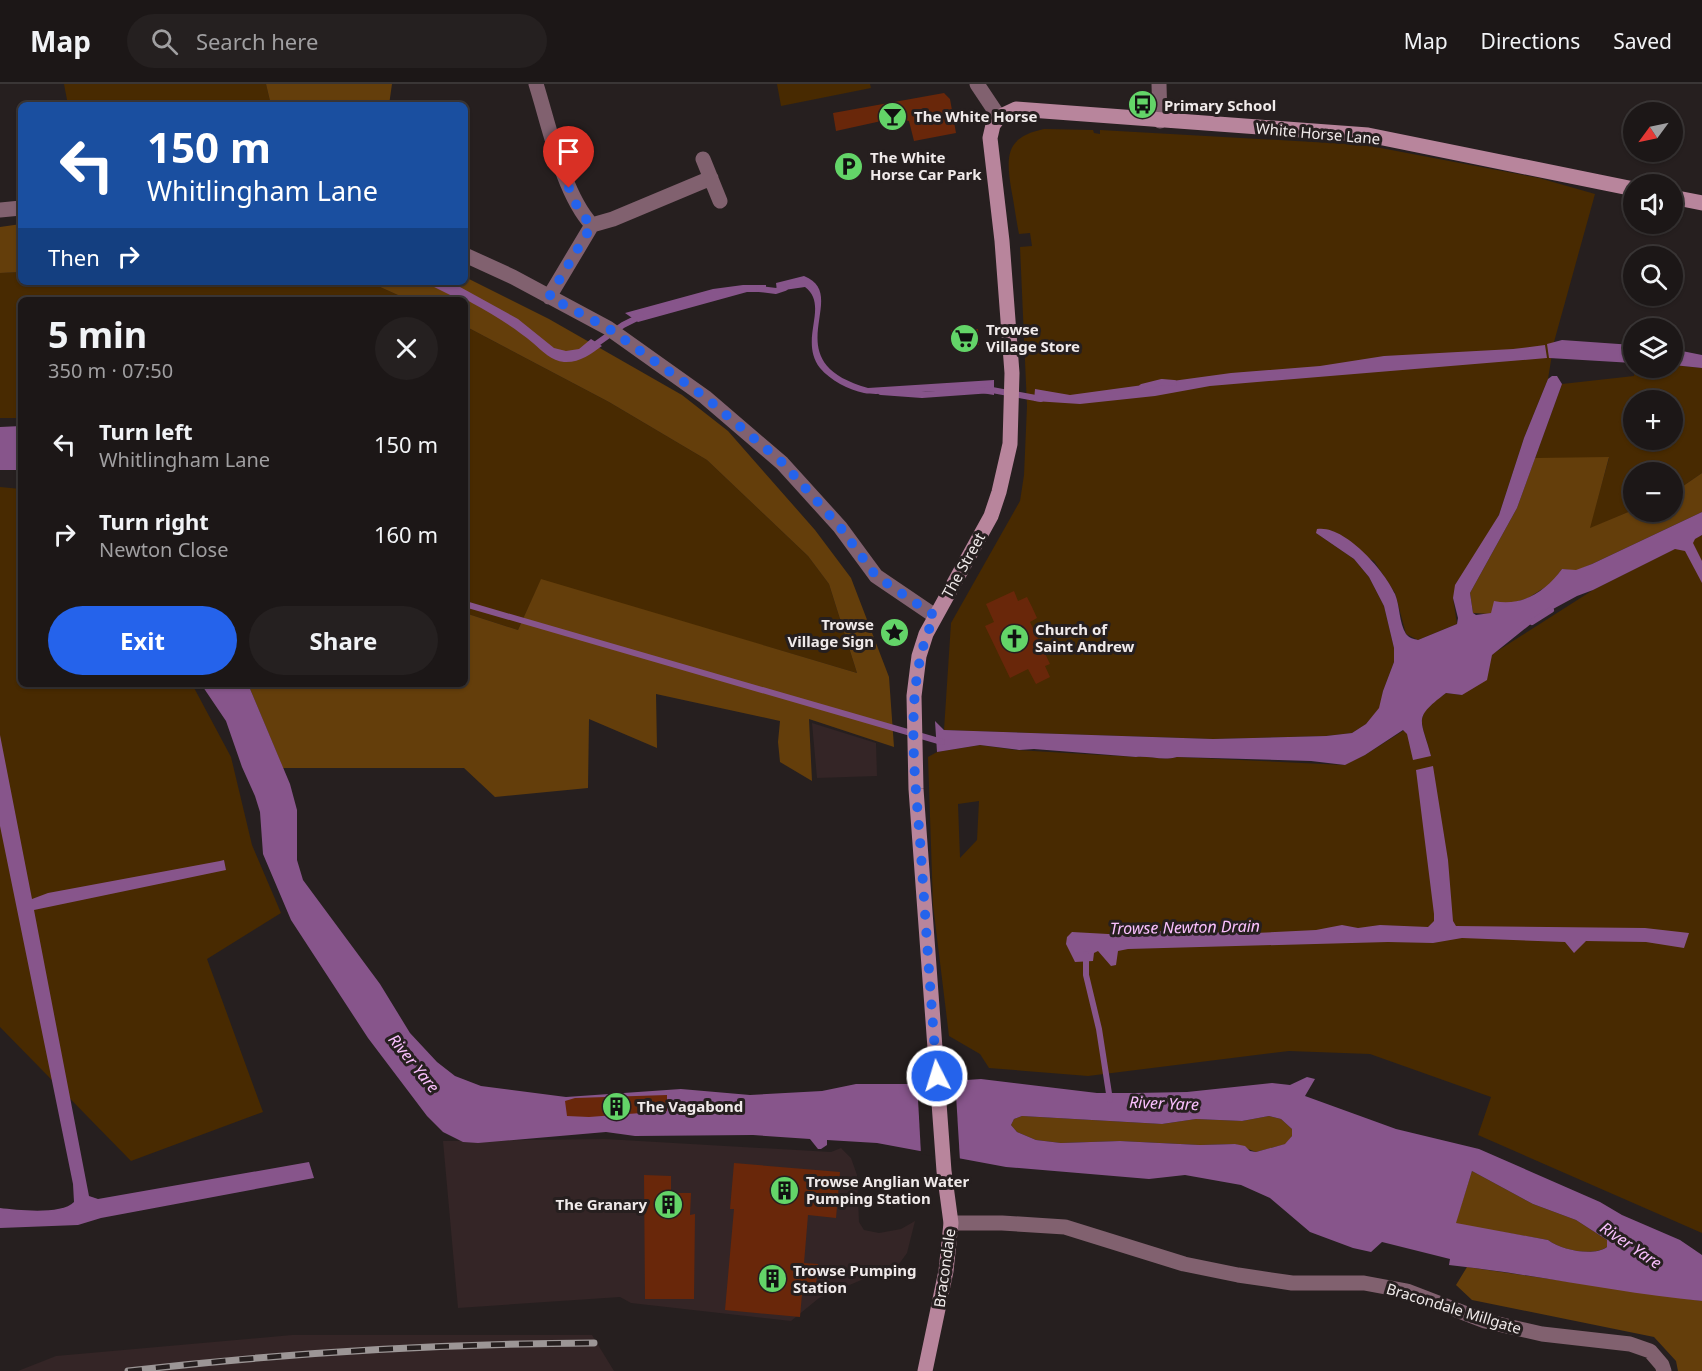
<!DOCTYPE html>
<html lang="en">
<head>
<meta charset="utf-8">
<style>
  body { margin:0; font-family:"Noto Sans",sans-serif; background:#252020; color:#f1f3f6; height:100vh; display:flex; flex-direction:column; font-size:22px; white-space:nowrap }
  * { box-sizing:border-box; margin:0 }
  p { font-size:20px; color:#a09fa1 }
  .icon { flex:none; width:33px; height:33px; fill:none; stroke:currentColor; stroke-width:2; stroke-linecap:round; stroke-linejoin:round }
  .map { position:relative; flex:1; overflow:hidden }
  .details { position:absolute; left:18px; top:213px; width:450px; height:390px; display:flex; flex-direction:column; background:#1c1717; border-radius:9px; box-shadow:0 2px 4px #0004,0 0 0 2px #3a3636 }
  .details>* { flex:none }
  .hud { position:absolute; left:18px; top:18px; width:450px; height:183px; border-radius:9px; box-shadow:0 2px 4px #0004,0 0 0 2px #3a3636; background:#1a4fa0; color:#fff; overflow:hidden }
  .needle { width:39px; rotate:237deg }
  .tools { position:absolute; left:1623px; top:18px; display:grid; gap:12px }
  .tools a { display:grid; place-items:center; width:60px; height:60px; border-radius:50%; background:#1c1717; box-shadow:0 2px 4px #0004,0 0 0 2px #3a3636; font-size:30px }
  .pin { position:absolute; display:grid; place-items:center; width:51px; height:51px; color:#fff; margin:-62px -26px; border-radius:50% 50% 50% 0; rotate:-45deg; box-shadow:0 0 6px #0007 }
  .pin .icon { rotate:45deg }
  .me { position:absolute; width:66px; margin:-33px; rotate:355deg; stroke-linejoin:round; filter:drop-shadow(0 0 4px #0008) }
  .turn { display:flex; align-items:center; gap:21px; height:126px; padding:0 30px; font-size:27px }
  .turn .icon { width:78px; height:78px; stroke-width:2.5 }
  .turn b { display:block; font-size:42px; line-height:51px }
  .then { display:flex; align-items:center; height:57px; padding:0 30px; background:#0003; gap:12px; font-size:22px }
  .round { display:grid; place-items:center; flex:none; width:63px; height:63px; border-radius:32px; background:#252020 }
  .summary { display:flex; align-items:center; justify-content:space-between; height:102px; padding:0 30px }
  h1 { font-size:36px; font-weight:700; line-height:45px }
  .button { display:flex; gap:12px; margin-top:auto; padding:12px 30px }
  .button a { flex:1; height:69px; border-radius:36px; background:#2563eb; color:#fff; font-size:24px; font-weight:700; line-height:69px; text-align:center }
  .button a+a { background:#252020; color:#f1f3f6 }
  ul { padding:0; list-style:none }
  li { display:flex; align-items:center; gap:18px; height:90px; padding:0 30px }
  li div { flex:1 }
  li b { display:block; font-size:22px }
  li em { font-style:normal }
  header { display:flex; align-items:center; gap:36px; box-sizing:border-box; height:84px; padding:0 30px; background:#1c1717; border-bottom:2px solid #3a3636 }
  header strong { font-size:28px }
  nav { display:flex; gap:33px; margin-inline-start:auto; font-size:21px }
  .search { width:420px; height:54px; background:#252020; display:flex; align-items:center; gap:15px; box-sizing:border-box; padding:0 21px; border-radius:33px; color:#a09fa1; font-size:22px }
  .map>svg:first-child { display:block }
  .built { fill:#342526 }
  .green { fill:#482a01; fill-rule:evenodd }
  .forest { fill:#643e0b }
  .water { fill:#87558b; fill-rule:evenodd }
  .pier { fill:#261f1f }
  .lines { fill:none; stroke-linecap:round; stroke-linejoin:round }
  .stream { stroke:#87558b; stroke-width:6 }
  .building { fill:#69270a }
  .street { stroke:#81616f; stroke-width:15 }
  .secondary { stroke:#b8859c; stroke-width:15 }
  .rail-casing { stroke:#9c9696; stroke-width:7 }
  .rail { stroke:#261f1f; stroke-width:4.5; stroke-dasharray:14; stroke-linecap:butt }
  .route { stroke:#2563eb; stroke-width:10; stroke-dasharray:0 18 }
  .labels { text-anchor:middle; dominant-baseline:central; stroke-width:6; stroke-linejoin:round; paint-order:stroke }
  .poi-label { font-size:15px; font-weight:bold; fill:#f0eaea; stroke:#261f1f; text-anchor:start }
  .street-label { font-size:15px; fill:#f0eaea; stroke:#261f1f }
  .water-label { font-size:16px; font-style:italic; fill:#fac0fe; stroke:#261f1f }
</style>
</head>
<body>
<header>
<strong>Map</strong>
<div class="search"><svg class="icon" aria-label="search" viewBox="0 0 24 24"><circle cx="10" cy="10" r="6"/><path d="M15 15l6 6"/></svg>Search here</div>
<nav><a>Map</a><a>Directions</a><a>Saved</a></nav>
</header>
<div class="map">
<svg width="1702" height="1287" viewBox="0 0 1702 1287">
  <rect width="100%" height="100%" fill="#261f1f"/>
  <path class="built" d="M 812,639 L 876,659 L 877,692 L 817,694 Z
    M 605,1055 L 831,1068 L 841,1064 L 851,1074 L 857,1091 L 859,1138 L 864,1146 L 879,1149 L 901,1145 L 915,1137 L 907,1169 L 899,1180 L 819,1214 L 791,1237 L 631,1219 L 620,1213 L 458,1224 L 443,1057 Z
    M 292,1251 L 592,1251 L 614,1287 L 18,1287 L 56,1272 Z"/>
  <path class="green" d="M 64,0 L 266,0 L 271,21 L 68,21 Z
    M 777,0 L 870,0 L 871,4 L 781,22 Z
    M 1044,45 L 1093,46 L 1094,49 L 1100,50 L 1100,46 L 1365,61 L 1539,94 L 1595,110 L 1554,258 L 1548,295 L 1524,354 L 1499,431 L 1453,514 L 1457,540 L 1418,556 L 1406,550 L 1395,509 L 1374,477 L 1316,449 L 1354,475 L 1369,493 L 1384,522 L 1394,564 L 1394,578 L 1383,607 L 1380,624 L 1366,640 L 1352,649 L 1326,652 L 1213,655 L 944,646 L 951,539 L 1020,417 L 1024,391 L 1027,322 L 1020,163 L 1032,162 L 1030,149 L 1019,150 C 1016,135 1014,119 1011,104 C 1006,71 1006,53 1044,45 Z
    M 21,188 L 21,198 L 369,198 L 409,216 L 21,216 L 21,334 L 0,334 L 0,189 Z
    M 465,242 L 609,318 L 707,376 L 808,472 L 829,500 L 857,589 L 541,496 L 518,546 L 465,529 Z
    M 1673,281 L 1702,284 L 1702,389 L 1673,409 L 1672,388 L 1634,388 L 1633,426 L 1589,445 L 1609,374 L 1535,374 L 1562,300 L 1634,292 L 1635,284 L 1672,284 ZM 1634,316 L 1672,316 L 1672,356 L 1634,356 Z
    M 0,403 L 21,405 L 21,600 L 192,600 L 231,673 L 252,761 L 281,829 L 207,875 L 263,1028 L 131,1077 L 0,943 Z
    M 1702,451 L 1702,1149 L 1478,1051 L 1491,1013 L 1370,970 L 1289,967 L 1088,992 L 989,984 L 980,970 L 949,952 L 933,821 L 928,673 L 937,668 L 980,661 L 1015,666 L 1136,673 C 1151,672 1163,677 1177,673 L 1344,681 L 1365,671 L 1406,645 L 1431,672 C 1421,634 1412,634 1446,609 L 1462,611 L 1491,571 L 1593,506 ZM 979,717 L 977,756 L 960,774 L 958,720 Z"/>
  <path class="forest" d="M 266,0 L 392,0 L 389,21 L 271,21 Z
    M 21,140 L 21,188 L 0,189 L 0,143 Z
    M 465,193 L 549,235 L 682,311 L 728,347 L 815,446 L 851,494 L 889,593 L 894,663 L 809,635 L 812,697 L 780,678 L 778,658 L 780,637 L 656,610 L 657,664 L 589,635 L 588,704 L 495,713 L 464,684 L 283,684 L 248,600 L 465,600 L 465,529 L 518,546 L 541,495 L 857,589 L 829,500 L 808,472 L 707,376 L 609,318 L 465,242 L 465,216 L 409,216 L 369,198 L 465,198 Z
    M 1609,373 L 1590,444 L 1633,426 L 1672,428 L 1673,409 L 1702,389 L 1702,428 L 1592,480 L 1576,487 L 1562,485 L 1552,499 L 1528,514 L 1509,520 L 1491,530 L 1473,529 L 1470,509 L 1517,424 L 1535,374 Z
    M 1022,1032 L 1162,1040 L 1196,1035 L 1242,1037 L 1269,1032 L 1281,1035 L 1292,1045 L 1292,1052 L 1286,1060 L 1256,1068 L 1235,1060 L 1200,1061 L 1120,1057 L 1061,1059 L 1036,1056 L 1017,1048 L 1011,1041 L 1014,1035 Z
    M 1472,1087 L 1533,1120 L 1576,1136 L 1607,1156 L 1607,1163 C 1592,1173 1562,1166 1548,1156 L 1455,1140 Z
    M 1467,1183 L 1702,1217 L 1702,1287 L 1678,1287 L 1676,1277 L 1654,1253 L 1472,1216 L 1456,1201 Z"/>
  <path class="water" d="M 804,192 C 853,211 771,277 868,304 L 994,296 L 994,311 C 963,305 932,308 901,309 C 889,309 875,311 864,309 C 849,306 830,296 820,284 C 798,255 830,222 805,203 L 777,207 L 776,199 Z
    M 434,198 L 451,198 L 518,235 L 554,264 L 566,267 L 579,265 L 591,255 L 602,262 C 591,270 579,279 564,278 C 552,277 542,267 533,259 C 503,234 468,217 434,198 Z
    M 743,201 L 766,201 L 766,208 L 747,208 L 638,238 L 625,229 L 713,205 Z
    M 1562,256 L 1633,261 L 1633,279 L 1549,274 L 1547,260 Z
    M 1545,261 L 1547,274 L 1210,302 L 1155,312 L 1080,320 L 1034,317 L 1035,305 L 1070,311 L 1231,289 L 1320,282 L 1384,272 L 1513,265 Z
    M 1672,265 L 1702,271 L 1702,284 L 1673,281 Z
    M 1552,292 L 1557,292 L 1562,300 L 1517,424 L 1470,509 L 1473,529 L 1476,531 L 1491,529 L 1494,517 C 1522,523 1546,507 1562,485 L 1576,486 L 1592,480 L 1702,428 L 1702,451 L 1695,455 L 1693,459 L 1702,477 L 1702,499 L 1685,467 L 1675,465 L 1593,506 L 1577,512 L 1542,531 L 1492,571 L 1487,596 L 1462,611 L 1446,609 C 1412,635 1421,634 1431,672 L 1413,676 L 1407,650 L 1403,646 L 1365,671 L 1345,681 L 1311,677 L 1177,673 C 1163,677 1151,672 1136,673 L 1034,665 L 1019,666 L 980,661 L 937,668 L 935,637 L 944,646 L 1213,655 L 1326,652 L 1352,649 L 1366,640 L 1379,624 L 1383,607 L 1394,578 L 1394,564 L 1384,522 L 1369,493 L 1354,475 L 1316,449 L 1317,445 C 1344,440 1385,487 1395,510 C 1400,522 1399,539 1406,550 C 1409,554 1414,555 1418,556 L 1457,540 L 1458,534 L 1453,514 L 1455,501 L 1499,431 L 1524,354 L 1548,295 Z
    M 21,342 L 21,386 L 0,386 L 0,343 Z
    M 201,600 L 248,600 L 290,700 L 297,726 L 297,776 L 303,796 L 380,900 L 410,949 L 437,978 L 455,992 L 481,1002 L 566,1013 L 681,1005 L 750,1011 L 822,1007 L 856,1000 L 908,1000 L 981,995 L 1097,1009 L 1135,1009 L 1187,1008 L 1272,999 L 1290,1001 L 1307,993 L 1315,995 L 1305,1012 L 1396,1045 L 1479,1065 L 1600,1118 L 1622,1131 L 1680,1156 L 1702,1171 L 1702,1217 C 1617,1209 1534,1190 1449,1181 L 1450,1175 L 1382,1158 L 1371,1168 L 1353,1164 L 1310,1148 L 1270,1114 L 1241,1101 L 1185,1091 L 1149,1095 L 1006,1083 L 877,1059 L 827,1056 L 827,1061 L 821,1065 L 818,1065 L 810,1055 L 753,1051 L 635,1052 L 606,1048 L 478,1059 L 463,1058 L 443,1048 L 427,1032 L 368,954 L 291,836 L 263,770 L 260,728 L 255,712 L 242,683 L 226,637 ZM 1022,1032 L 1162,1040 L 1196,1035 L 1242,1037 L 1269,1032 L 1281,1035 L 1292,1045 L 1292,1052 L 1285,1060 L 1256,1068 L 1250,1067 L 1245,1062 L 1235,1060 L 1200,1061 L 1120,1057 L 1061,1059 L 1036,1056 L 1017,1048 L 1011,1041 L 1014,1035 ZM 1472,1087 L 1533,1120 L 1576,1136 L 1607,1156 L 1607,1163 C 1593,1173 1562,1166 1548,1156 L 1456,1139 Z
    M 0,651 L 32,815 L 48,809 L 220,777 L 224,776 L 226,786 L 34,826 L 89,1112 L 98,1115 L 309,1078 L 314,1094 L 101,1134 L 78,1141 L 0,1144 L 0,1124 C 17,1126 62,1131 74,1118 L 73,1100 L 0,742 Z
    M 1433,682 L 1448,776 L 1453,837 L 1456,842 L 1645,844 L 1689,849 L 1684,864 L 1646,858 L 1586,857 L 1574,869 L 1565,858 L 1462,854 L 1433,859 L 1388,858 L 1128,865 L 1118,867 L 1116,881 L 1111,882 L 1098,867 L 1094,869 L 1093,877 L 1075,878 L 1066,860 L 1067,853 L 1072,848 L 1126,851 L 1149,847 L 1255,849 L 1316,846 L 1342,841 L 1358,844 L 1380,841 L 1428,843 L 1434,837 L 1434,830 L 1416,686 Z"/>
  <path class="pier" d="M 955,994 L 960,1077 L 921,1070 L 917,997 Z"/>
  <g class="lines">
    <path class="stream" d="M 431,198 L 465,215
      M 759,205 L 776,207 L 785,204
      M 592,263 L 623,241 L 641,232
      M 1142,303 L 1162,298 L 1174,299
      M 881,308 L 922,311 L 992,306 L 1041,315
      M 465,520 L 942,658
      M 1532,538 L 1551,526
      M 1086,870 L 1086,891 L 1099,945 L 1110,1016"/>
  </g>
  <path class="building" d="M 944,9 L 950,15 L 956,49 L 914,57 L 909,37 L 895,34 L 836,47 L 833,29 Z
    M 978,245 L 979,261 L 952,263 L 951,246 Z
    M 1014,507 L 1018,517 L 1027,513 L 1032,523 L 1037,534 L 1030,538 L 1050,580 L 1045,582 L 1050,593 L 1036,600 L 1028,585 L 1010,594 L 985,542 L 994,538 L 986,520 Z
    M 667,1011 L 667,1027 L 589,1033 L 567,1032 L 565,1017 L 575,1014 Z
    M 734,1079 L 840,1088 L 836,1134 L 808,1131 L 804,1179 L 818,1180 L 815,1211 L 802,1210 L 800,1233 L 725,1226 L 734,1125 L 730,1125 Z
    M 644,1091 L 671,1092 L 671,1109 L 691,1109 L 690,1131 L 695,1130 L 694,1215 L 645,1215 Z"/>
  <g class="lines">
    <path class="street" d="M 536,0 C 549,41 563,110 592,141
      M 977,0 L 999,33
      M 1159,0 L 1160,37
      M 703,75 L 720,117
      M 0,126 L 21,124
      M 465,171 L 513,193 L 608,244 L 705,313 L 782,379 L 840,443 L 876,492 L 935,532
      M 549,213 L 592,141 L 613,135 L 711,94
      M 951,1139 L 1002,1139 L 1065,1143 L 1184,1180 L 1238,1191 L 1292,1199 L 1364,1199 L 1407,1207 L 1485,1237 L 1542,1250 L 1630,1260 L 1650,1267 L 1662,1281 L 1664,1287"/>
    <path class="secondary" d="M 1672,113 L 1702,119
      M 925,1287 L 946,1187 L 951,1139 L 944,1087 L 916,705 L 914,612 L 919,572 L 926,550 L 991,432 L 999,408 L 1010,360 L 1012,289 L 1002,157 L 990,54 L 993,41 L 999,33 L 1016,25 L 1368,51 L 1634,105"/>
    <defs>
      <path id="rail" d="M 128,1287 C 283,1269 438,1260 594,1259"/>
    </defs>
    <use href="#rail" class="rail-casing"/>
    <use href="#rail" class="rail"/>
  </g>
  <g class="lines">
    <path class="route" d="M 569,104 L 580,129 L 592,141 L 549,213 L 608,244 L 705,313 L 783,379 L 840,443 L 876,492 L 935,532 C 901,599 916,696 921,770 C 926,844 931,918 937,992"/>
  </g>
  <defs>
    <symbol id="bus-disc" viewBox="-11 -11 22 22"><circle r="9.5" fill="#63d468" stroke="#261f1f"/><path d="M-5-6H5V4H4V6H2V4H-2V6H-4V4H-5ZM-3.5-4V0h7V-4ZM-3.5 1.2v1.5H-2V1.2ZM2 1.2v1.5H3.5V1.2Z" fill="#111"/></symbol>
    <symbol id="bar-disc" viewBox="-11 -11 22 22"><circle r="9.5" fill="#63d468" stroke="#261f1f"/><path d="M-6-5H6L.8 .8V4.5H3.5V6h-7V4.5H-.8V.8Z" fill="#111"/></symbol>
    <symbol id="parking-disc" viewBox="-11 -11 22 22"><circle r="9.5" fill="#63d468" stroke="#261f1f"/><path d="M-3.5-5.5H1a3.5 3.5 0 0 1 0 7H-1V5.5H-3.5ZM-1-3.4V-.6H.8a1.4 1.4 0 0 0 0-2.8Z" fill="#111"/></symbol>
    <symbol id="supermarket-disc" viewBox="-11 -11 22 22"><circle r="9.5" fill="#63d468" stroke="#261f1f"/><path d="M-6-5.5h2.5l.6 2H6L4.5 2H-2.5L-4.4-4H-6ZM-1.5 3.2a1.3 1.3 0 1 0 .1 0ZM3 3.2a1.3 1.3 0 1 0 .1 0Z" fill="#111"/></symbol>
    <symbol id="sight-disc" viewBox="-11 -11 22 22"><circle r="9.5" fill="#63d468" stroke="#261f1f"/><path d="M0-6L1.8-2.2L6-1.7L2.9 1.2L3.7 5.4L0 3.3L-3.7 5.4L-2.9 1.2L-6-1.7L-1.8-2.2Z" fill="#111"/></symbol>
    <symbol id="church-disc" viewBox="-11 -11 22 22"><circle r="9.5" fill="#63d468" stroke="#261f1f"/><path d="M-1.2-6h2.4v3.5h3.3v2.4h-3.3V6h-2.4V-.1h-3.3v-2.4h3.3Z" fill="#111"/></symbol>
    <symbol id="building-disc" viewBox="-11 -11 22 22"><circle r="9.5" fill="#63d468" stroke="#261f1f"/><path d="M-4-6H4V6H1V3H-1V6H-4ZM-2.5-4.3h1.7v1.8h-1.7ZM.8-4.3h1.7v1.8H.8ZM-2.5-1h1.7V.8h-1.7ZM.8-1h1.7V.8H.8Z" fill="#111"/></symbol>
  </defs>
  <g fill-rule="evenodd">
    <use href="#bus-disc" x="1126" y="4" width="33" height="33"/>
    <use href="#bar-disc" x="876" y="16" width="33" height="33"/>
    <use href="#parking-disc" x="832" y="66" width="33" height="33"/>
    <use href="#supermarket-disc" x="948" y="238" width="33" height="33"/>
    <use href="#sight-disc" x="878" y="532" width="33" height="33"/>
    <use href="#church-disc" x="998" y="538" width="33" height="33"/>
    <use href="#building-disc" x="600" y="1006" width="33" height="33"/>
    <use href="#building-disc" x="768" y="1090" width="33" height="33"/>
    <use href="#building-disc" x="652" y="1104" width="33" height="33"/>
    <use href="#building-disc" x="756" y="1178" width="33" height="33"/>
  </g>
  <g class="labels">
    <g class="poi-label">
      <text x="1164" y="21">Primary School</text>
      <text x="914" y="32">The White Horse</text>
      <text x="870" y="73">The White<tspan x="870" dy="17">Horse Car Park</tspan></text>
      <text x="986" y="245">Trowse<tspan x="986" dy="17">Village Store</tspan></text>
      <text x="874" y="540" text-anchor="end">Trowse<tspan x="874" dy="17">Village Sign</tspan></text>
      <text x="1035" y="545">Church of<tspan x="1035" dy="17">Saint Andrew</tspan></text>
      <text x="637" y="1022">The Vagabond</text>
      <text x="806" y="1097">Trowse Anglian Water<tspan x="806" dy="17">Pumping Station</tspan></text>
      <text x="647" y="1120" text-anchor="end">The Granary</text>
      <text x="793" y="1186">Trowse Pumping<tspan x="793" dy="17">Station</tspan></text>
    </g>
    <g class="street-label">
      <text transform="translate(1318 49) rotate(5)">White Horse Lane</text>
      <text transform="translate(963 481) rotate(-61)">The Street</text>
      <text transform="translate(944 1184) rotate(-82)">Bracondale</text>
      <text transform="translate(1454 1224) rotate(17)">Bracondale Millgate</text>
    </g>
    <g class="water-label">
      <text transform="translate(1185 843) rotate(-1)">Trowse Newton Drain</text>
      <text transform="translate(414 979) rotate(51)">River Yare</text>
      <text transform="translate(1164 1019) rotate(2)">River Yare</text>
      <text transform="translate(1631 1161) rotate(34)">River Yare</text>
    </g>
  </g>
</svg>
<div class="tools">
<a><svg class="needle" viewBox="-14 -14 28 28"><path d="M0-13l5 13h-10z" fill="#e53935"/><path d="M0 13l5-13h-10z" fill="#a09fa1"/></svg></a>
<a><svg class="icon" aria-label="sound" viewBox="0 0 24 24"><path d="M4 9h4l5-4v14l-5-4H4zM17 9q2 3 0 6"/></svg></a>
<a><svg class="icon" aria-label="search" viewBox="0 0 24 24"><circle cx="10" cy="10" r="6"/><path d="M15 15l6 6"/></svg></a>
<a><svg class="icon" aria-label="layers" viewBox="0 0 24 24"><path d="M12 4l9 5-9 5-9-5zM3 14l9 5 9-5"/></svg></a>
<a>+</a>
<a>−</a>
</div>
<div class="pin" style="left:569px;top:104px;background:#d93025"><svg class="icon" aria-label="arrive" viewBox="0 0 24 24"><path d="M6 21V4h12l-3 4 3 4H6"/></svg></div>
<svg class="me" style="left:937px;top:992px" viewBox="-20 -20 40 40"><circle r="17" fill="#2563eb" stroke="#fff" stroke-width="3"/><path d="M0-11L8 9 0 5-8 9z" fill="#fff"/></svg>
<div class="hud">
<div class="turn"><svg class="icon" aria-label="left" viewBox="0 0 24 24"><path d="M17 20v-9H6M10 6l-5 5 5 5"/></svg><div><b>150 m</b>Whitlingham Lane</div></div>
<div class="then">Then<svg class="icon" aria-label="right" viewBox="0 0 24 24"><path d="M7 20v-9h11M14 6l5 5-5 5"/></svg></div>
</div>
<section class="details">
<div class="summary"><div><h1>5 min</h1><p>350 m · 07:50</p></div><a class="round"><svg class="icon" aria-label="close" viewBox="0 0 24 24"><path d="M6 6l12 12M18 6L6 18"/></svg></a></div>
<ul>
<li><svg class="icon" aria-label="left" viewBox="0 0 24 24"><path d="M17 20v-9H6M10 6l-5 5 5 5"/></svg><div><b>Turn left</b><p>Whitlingham Lane</p></div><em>150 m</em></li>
<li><svg class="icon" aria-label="right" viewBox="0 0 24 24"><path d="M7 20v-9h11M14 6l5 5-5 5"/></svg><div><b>Turn right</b><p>Newton Close</p></div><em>160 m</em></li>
</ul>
<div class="button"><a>Exit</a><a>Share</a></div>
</section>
</div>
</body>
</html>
